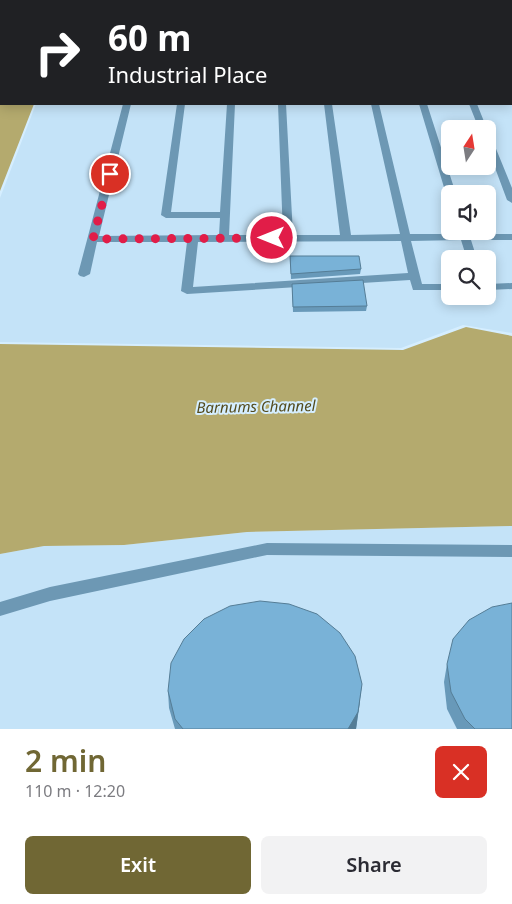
<!DOCTYPE html>
<html lang="en">
<head>
<meta charset="utf-8">
<style>
  body { margin:0; font-family:"Noto Sans",sans-serif; background:#f2f2f3; color:#2b2b33; height:100vh; display:flex; flex-direction:column; font-size:19px; white-space:nowrap }
  * { box-sizing:border-box; margin:0 }
  p { font-size:16px; color:#7c7c81 }
  .icon { flex:none; width:28px; height:28px; fill:none; stroke:currentColor; stroke-width:2; stroke-linecap:round; stroke-linejoin:round }
  .map { position:relative; height:729px; overflow:hidden }
  .side { display:flex; flex-direction:column; background:#fff; flex:1 }
  .side>* { flex:none }
  .top-card { position:absolute; left:0px; top:0px; width:512px; height:105px; box-shadow:0 2px 12px #0003; background:#202124; color:#fff; overflow:hidden }
  .needle { width:32px; rotate:12deg }
  .tools { position:absolute; left:441px; top:120px; display:grid; gap:10px }
  .tools a { display:grid; place-items:center; width:55px; height:55px; border-radius:8px; background:#fff; box-shadow:0 2px 12px #0003; font-size:25px }
  .pin { position:absolute; display:grid; place-items:center; width:42px; height:42px; color:#fff; margin:-21px; border:2px solid #fff; border-radius:50%; box-shadow:0 1px 5px #0007 }
  .me { position:absolute; width:55px; margin:-28px; rotate:270deg; stroke-linejoin:round; filter:drop-shadow(0 0 4px #0008) }
  .turn { display:flex; align-items:center; gap:18px; height:105px; padding:0 25px; font-size:22px }
  .turn .icon { width:65px; height:65px; stroke-width:2.5 }
  .turn b { display:block; font-size:35px; line-height:42px }
  .round { display:grid; place-items:center; flex:none; width:52px; height:52px; border-radius:8px; background:#f2f2f3 }
  .head { display:flex; align-items:center; justify-content:space-between; height:85px; padding:0 25px }
  h1 { font-size:30px; font-weight:600; line-height:38px; color:#706734 }
  .action { display:flex; gap:10px; margin-top:auto; padding:10px 25px }
  .action a { flex:1; height:58px; border-radius:8px; background:#706734; color:#fff; font-size:20px; font-weight:600; line-height:58px; text-align:center }
  .action a+a { background:#f2f2f3; color:#2b2b33 }
  .map>svg:first-child { display:block }
  .built { fill:#c4e3f8; fill-rule:evenodd }
  .water { fill:#b4aa6e }
  .lines { fill:none; stroke-linecap:round; stroke-linejoin:round }
  .minor { fill:#6d98b4; fill-rule:evenodd }
  .wall { fill:#6899b9 }
  .shaded-wall { fill:#557d96 }
  .building { fill:#79b2d7; stroke:#557d96 }
  .route { stroke:#e11d48; stroke-width:9; stroke-dasharray:0 16.2 }
  .labels { text-anchor:middle; dominant-baseline:central; stroke-width:4; stroke-linejoin:round; paint-order:stroke }
  .water-label { font-size:15px; font-style:italic; fill:#534a1c; stroke:#d5eeff }
</style>
</head>
<body>
<div class="map">
<svg width="512" height="729" viewBox="0 0 512 729">
  <rect width="100%" height="100%" fill="#d5eeff"/>
  <path class="built" d="M 75,0 L 512,0 L 512,333 L 463,325 L 401,348 L 0,342 L 0,198 L 36,104 L 511,104 L 511,1 ZM 450,129 L 488,129 L 488,166 L 450,166 ZM 450,194 L 488,194 L 488,231 L 450,231 ZM 450,259 L 488,259 L 488,296 L 450,296 Z
    M 512,526 L 512,729 L 0,729 L 0,554 L 44,546 L 124,545 L 247,532 Z"/>
  <path class="water" d="M 0,0 L 74,0 L 1,1 L 1,104 L 34,104 L 0,191 Z
    M 466,327 L 512,336 L 512,526 L 247,532 L 124,545 L 44,546 L 0,554 L 0,344 L 403,350 Z"/>
  <g class="lines">
    <path class="minor" d="M 192,0 L 198,0 L 198,1 L 192,1 Z
      M 436,0 L 443,0 L 443,1 L 436,1 Z
      M 123,104 L 131,104 L 99,236 L 219,235 L 220,218 L 166,218 L 161,215 L 177,104 L 185,104 L 171,212 L 220,212 L 227,104 L 235,104 L 229,235 L 283,235 L 278,104 L 286,104 L 293,235 L 340,235 L 324,104 L 332,104 L 351,235 L 400,234 L 371,104 L 379,104 L 410,234 L 459,234 L 458,231 L 468,231 L 469,234 L 512,234 L 512,240 L 471,240 L 477,259 L 467,259 L 461,240 L 411,241 L 422,284 L 450,284 L 450,290 L 413,290 L 410,280 L 187,294 L 181,291 L 187,242 L 97,242 L 90,274 L 84,277 L 80,276 L 78,274 ZM 401,241 L 408,273 L 193,287 L 198,242 Z
      M 419,104 L 427,104 L 456,194 L 450,194 L 450,197 L 446,194 Z
      M 469,104 L 477,104 L 487,129 L 479,129 Z
      M 488,136 L 492,139 L 512,188 L 512,203 L 507,200 L 488,149 Z
      M 512,283 L 512,289 L 488,290 L 488,284 Z
      M 267,543 L 512,545 L 512,557 L 267,555 L 50,601 L 0,616 L 0,602 L 50,587 Z"/>
  </g>
  <path class="wall" d="M 48,104 L 92,104 L 91,105 L 48,105 Z
    M 290,256 L 361,269 L 360,274 L 291,279 Z
    M 292,284 L 367,306 L 366,311 L 293,312 Z
    M 447,664 L 512,729 L 457,729 L 447,709 L 444,682 Z
    M 168,691 L 360,702 L 356,729 L 175,729 L 169,708 Z"/>
  <path class="shaded-wall" d="M 362,684 L 356,729 L 348,729 Z"/>
  <path class="building" d="M 93,0 L 125,0 L 125,1 L 93,1 Z
    M 238,0 L 431,0 L 432,1 L 238,1 Z
    M 290,256 L 359,256 L 361,269 L 291,274 Z
    M 363,280 L 367,306 L 293,307 L 292,284 Z
    M 260,601 L 289,604 L 317,614 L 340,633 L 355,656 L 362,684 L 358,712 L 348,729 L 183,729 L 175,719 L 168,691 L 171,663 L 184,639 L 204,619 L 230,606 Z
    M 512,603 L 512,729 L 475,729 L 465,719 L 451,692 L 447,664 L 453,639 L 469,620 L 492,607 Z"/>
  <g class="lines">
    <path class="route" d="M 110,174 L 93,239 L 272,238"/>
  </g>
  <g class="labels">
    <g class="water-label">
      <text transform="translate(256 406) rotate(-1)">Barnums Channel</text>
    </g>
  </g>
</svg>
<div class="tools">
<a><svg class="needle" viewBox="-14 -14 28 28"><path d="M0-13l5 13h-10z" fill="#e53935"/><path d="M0 13l5-13h-10z" fill="#7c7c81"/></svg></a>
<a><svg class="icon" aria-label="sound" viewBox="0 0 24 24"><path d="M4 9h4l5-4v14l-5-4H4zM17 9q2 3 0 6"/></svg></a>
<a><svg class="icon" aria-label="search" viewBox="0 0 24 24"><circle cx="10" cy="10" r="6"/><path d="M15 15l6 6"/></svg></a>
</div>
<div class="pin" style="left:110px;top:174px;background:#d93025"><svg class="icon" aria-label="arrive" viewBox="0 0 24 24"><path d="M6 21V4h12l-3 4 3 4H6"/></svg></div>
<svg class="me" style="left:272px;top:238px" viewBox="-20 -20 40 40"><circle r="17" fill="#e11d48" stroke="#fff" stroke-width="3"/><path d="M0-11L8 9 0 5-8 9z" fill="#fff"/></svg>
<div class="top-card">
<div class="turn"><svg class="icon" aria-label="right" viewBox="0 0 24 24"><path d="M7 20v-9h11M14 6l5 5-5 5"/></svg><div><b>60 m</b>Industrial Place</div></div>
</div>
</div>
<section class="side">
<div class="head"><div><h1>2 min</h1><p>110 m · 12:20</p></div><a class="round" style="background:#d93025;color:#fff"><svg class="icon" aria-label="close" viewBox="0 0 24 24"><path d="M6 6l12 12M18 6L6 18"/></svg></a></div>
<div class="action"><a>Exit</a><a>Share</a></div>
</section>
</body>
</html>
